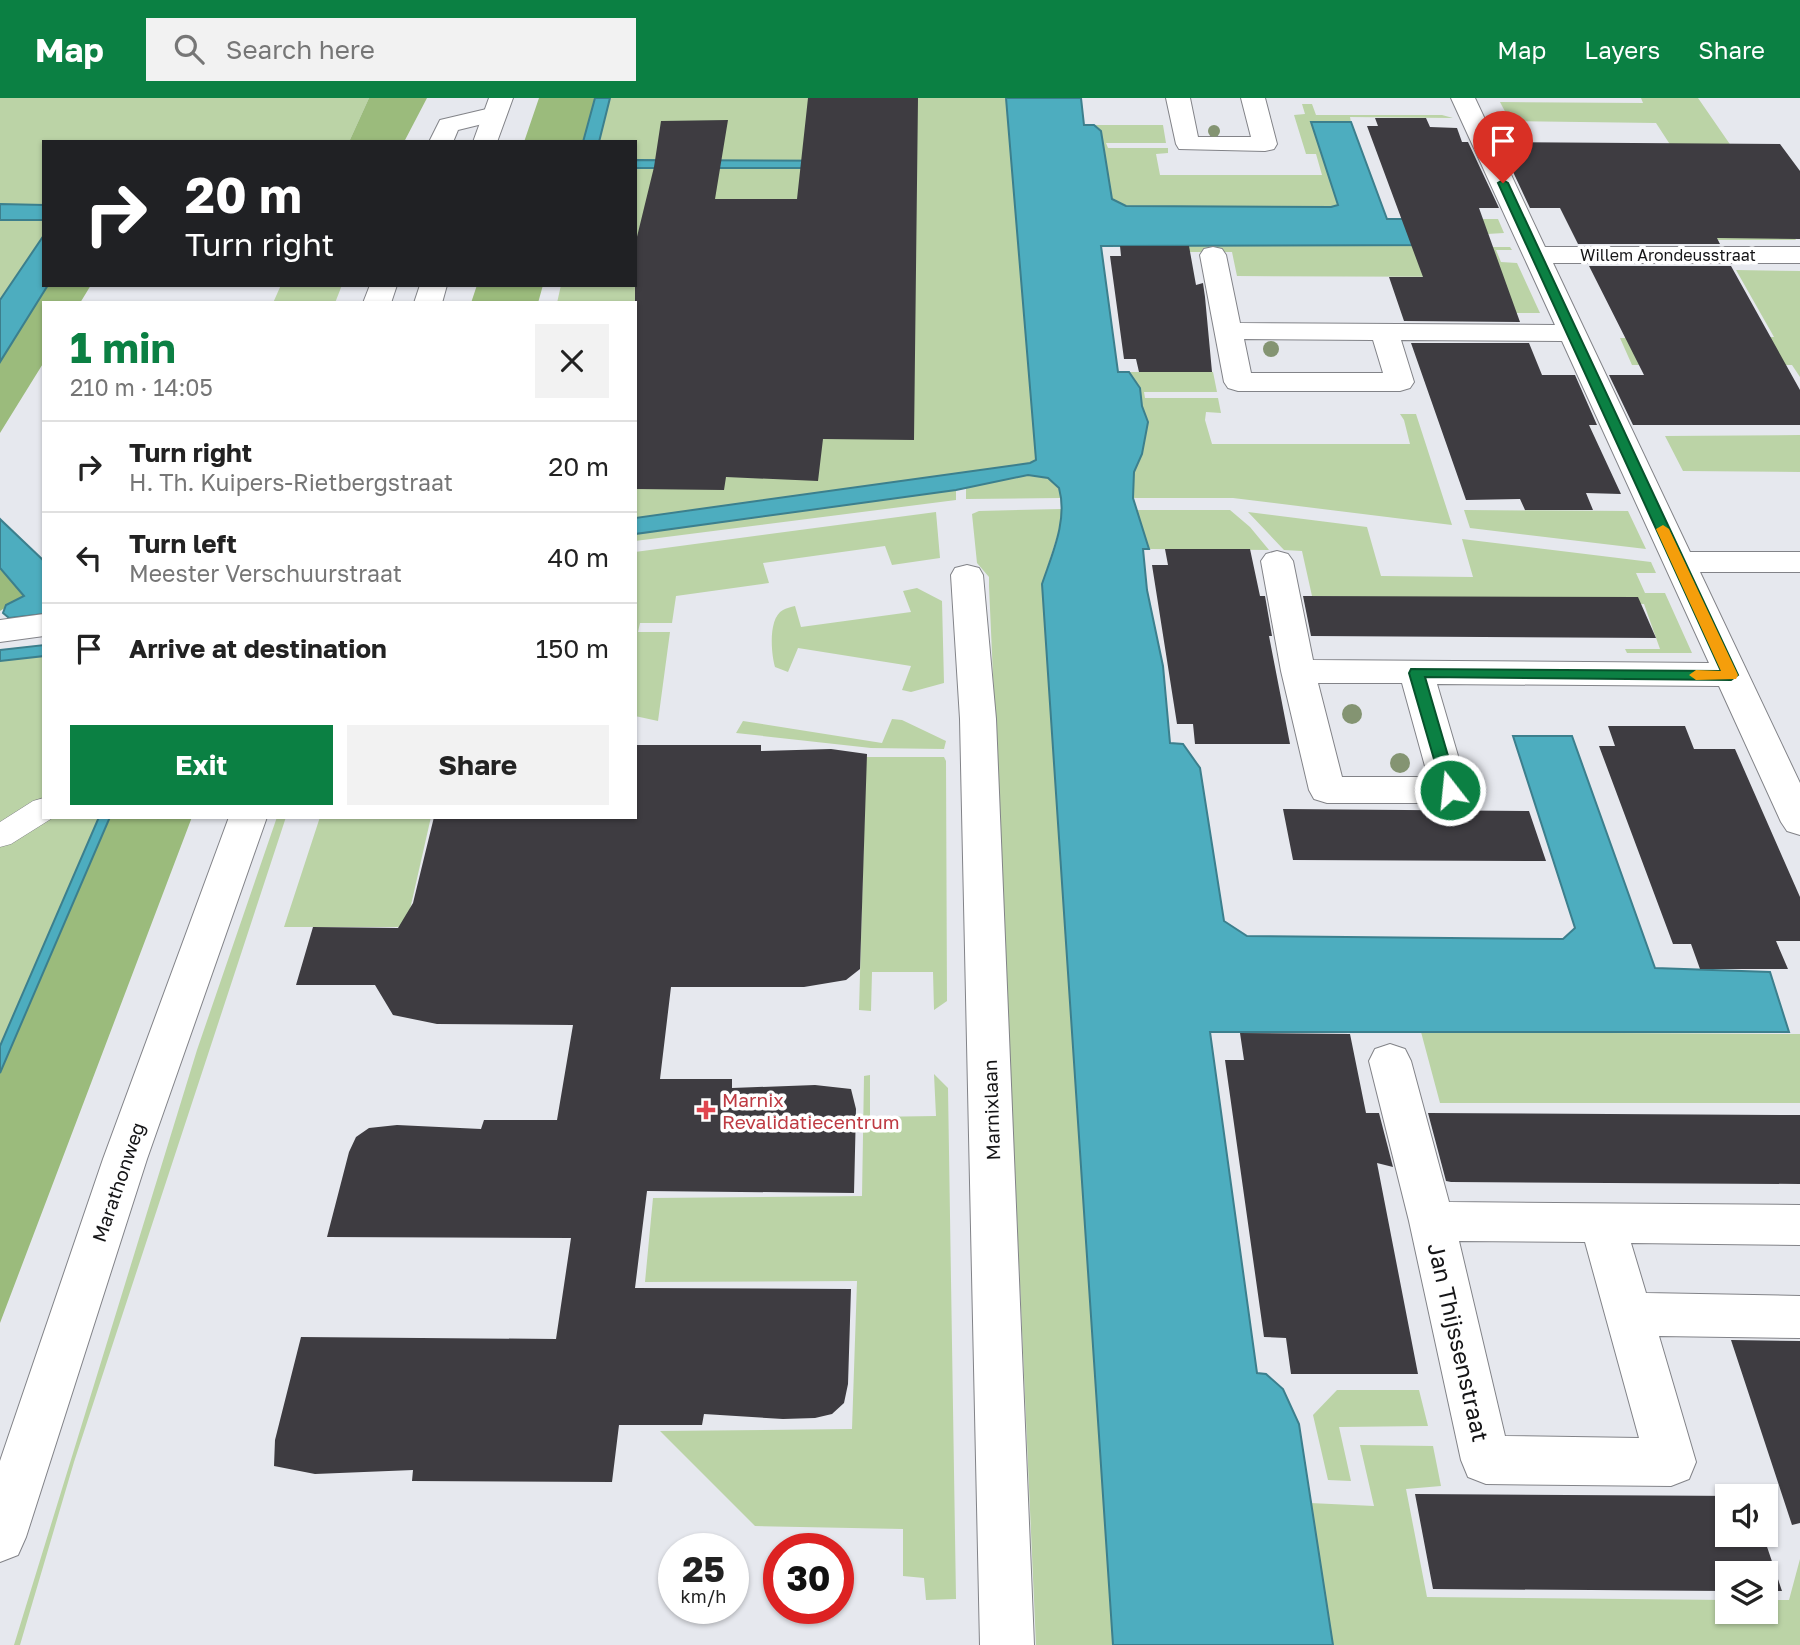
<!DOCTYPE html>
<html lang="en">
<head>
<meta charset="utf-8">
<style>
  body { margin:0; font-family:"Golos Text",sans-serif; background:#f2f2f2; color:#222; height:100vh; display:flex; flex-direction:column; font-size:26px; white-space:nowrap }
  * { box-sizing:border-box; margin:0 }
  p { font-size:23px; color:#767676 }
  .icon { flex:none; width:38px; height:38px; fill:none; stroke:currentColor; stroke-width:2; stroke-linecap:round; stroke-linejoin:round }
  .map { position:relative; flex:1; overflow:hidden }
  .sheet { position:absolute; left:42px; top:203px; width:595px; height:518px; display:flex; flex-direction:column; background:#fff; border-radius:0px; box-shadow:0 2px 5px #0004 }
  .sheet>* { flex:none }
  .guide { position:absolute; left:42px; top:42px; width:595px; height:147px; border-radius:0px; box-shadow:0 2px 5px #0004; background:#202124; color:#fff; overflow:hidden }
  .controls { position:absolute; left:1715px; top:1386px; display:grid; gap:14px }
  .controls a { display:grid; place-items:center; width:63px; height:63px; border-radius:0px; background:#fff; box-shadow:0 2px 5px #0004; font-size:35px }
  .speed { position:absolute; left:658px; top:1435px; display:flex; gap:14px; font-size:35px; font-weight:700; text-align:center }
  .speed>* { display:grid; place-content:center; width:91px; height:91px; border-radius:50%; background:#fff; box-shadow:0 2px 5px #0004; line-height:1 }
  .speed small { font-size:18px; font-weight:400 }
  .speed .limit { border:10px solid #d22; background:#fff; color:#111 }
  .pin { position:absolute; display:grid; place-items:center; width:60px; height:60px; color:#fff; margin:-72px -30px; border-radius:50% 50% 50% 0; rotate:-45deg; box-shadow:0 0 7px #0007 }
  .pin .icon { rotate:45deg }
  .me { position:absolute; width:77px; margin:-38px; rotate:344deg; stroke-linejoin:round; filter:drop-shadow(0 0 5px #0008) }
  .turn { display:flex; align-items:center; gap:24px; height:147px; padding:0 28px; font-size:32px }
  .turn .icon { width:91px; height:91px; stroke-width:2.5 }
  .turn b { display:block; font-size:49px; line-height:60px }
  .round { display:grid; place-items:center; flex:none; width:74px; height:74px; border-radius:0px; background:#f2f2f2 }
  .head { display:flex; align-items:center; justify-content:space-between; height:119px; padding:0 28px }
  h1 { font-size:42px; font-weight:700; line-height:52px; color:#0b8043 }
  .primary-button { display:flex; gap:14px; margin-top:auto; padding:14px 28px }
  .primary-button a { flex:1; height:80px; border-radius:0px; background:#0b8043; color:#fff; font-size:28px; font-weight:700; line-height:80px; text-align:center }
  .primary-button a+a { background:#f2f2f2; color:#222 }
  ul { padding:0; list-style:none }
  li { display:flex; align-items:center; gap:21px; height:91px; padding:0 28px; border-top:2px solid #e0e0e0 }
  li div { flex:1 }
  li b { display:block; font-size:26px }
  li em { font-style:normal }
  header { display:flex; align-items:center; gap:42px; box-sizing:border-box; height:98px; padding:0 35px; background:#0b8043; color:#fff }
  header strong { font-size:33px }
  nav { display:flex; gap:38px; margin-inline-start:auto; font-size:24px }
  .search { width:490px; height:63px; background:#f2f2f2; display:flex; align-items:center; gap:18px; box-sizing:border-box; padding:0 24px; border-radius:0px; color:#767676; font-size:26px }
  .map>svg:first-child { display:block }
  .green { fill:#bbd3a6 }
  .forest { fill:#9bbb7c }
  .water { fill:#4dadbf; stroke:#3c7f8d; stroke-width:2 }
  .building { fill:#3e3c41 }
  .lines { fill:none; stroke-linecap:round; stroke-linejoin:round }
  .service-casing { stroke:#828388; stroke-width:1 }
  .minor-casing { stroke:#828388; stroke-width:2 }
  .secondary-casing { stroke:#828388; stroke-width:2 }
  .service { fill:#fff; fill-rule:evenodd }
  .minor { fill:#fff; fill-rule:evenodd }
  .secondary { fill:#fff; fill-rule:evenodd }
  .tree { fill:#849472 }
  .route { fill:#0b8043; stroke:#07532c; stroke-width:2 }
  .slow { fill:#f59e0b }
  .health-dot { fill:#e0444e; stroke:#fff; stroke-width:2.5 }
  .labels { text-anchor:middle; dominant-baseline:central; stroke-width:7; stroke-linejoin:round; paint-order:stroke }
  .far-street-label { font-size:16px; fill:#151517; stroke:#fff }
  .health-label { font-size:19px; fill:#be3a42; stroke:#fff; text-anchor:start }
  .street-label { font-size:19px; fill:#151517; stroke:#fff }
  .near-street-label { font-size:23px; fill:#151517; stroke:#fff }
</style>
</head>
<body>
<header>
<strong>Map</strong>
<div class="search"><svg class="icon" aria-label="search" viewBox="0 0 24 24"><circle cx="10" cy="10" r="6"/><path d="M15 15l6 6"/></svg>Search here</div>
<nav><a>Map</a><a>Layers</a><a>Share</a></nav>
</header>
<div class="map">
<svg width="1800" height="1547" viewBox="0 0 1800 1547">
  <rect width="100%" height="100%" fill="#e6e8ee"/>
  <path class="green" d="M 0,0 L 369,0 L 349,44 L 44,44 L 44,107 L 0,106 Z
    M 610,0 L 1006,0 L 1036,362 L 1030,365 L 635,420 L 635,205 L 557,205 L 561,187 L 635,187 L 635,70 L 903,70 L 904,63 L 635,62 L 635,44 L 599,44 Z
    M 1641,0 L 1698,0 L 1796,142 L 1718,142 L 1692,96 L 1686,71 L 1656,25 L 1510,23 L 1500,4 L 1643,5 Z
    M 1302,6 L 1312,6 L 1316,17 L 1442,17 L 1453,20 L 1350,19 L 1351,24 L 1312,24 L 1339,107 L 1331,109 L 1126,108 L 1112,101 L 1101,33 L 1094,27 L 1163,27 L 1166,45 L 1106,45 L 1108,50 L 1168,50 L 1168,55 L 1156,56 L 1160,77 L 1322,77 L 1316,56 L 1306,56 L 1294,17 L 1305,16 Z
    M 1458,121 L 1498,121 L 1504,135 L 1487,136 L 1492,149 L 1510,149 L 1512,152 L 1496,152 L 1501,164 L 1517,165 L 1540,215 L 1489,215 L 1500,179 L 1237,178 L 1232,154 L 1190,154 L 1183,148 Z
    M 0,122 L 44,122 L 44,137 L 0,202 Z
    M 1736,172 L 1800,173 L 1800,279 L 1792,267 L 1632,267 L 1620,240 L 1774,239 Z
    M 281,187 L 342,187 L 335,205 L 273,205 Z
    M 1129,274 L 1213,274 L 1217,294 L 1144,294 L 1145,300 L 1218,300 L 1221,315 L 1206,314 L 1205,322 L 1212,346 L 1410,346 L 1404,322 L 1400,316 L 1416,316 L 1452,427 L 1233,400 L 1133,400 L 1134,374 L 1142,356 L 1148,324 L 1142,308 L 1140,290 Z
    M 1800,337 L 1800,374 L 1683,373 L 1665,338 Z
    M 1028,377 C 1042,377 1056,381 1061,395 L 1060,400 L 966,401 L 966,389 Z
    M 956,392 L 956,402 L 635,443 L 635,436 Z
    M 1062,411 L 1060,429 L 1042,486 L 1113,1547 L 1036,1547 L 989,488 L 989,479 L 977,465 L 972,416 L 979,413 Z
    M 1134,412 L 1230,412 L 1250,429 L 1269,452 L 1149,451 Z
    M 1464,412 L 1628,413 L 1646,451 L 1470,430 Z
    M 936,414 L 940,460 L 892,467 L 885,448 L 763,465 L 769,485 L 676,498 L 672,525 L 640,525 L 638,534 L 670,534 L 658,623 L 635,618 L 635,454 Z
    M 1248,414 L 1367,429 L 1381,478 L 1473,479 L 1462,441 L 1651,464 L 1656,475 L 1636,475 L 1645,495 L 1665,495 L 1692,555 L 1627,555 L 1625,551 L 1660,551 L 1644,506 L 1312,498 L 1302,453 L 1284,452 Z
    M 917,490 L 942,503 L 944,585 L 911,594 L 902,592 L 911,568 L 798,550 L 788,574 L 775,569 C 771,555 768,520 783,512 C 786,510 791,509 795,508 L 801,529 L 911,514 L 903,493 Z
    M 44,558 L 44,719 L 99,719 L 0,948 L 0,563 Z
    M 892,621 L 902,622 L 946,643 L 944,651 L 871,650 L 736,635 L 743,623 L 882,645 Z
    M 866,659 L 944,659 L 946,663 L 947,903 L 934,912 L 933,874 L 872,874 L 871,913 L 859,912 Z
    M 277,719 L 286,719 L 74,1364 L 20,1547 L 14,1547 L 197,952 Z
    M 320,719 L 431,719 L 406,829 L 284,829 Z
    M 1421,934 L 1800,936 L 1800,1005 L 1440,1005 Z
    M 934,976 L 948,990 L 956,1501 L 926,1502 L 924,1480 L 903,1478 L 903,1431 L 755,1428 L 660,1333 L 852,1331 L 857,1183 L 645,1184 L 653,1100 L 862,1098 L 864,978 L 870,977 L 870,1019 L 936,1018 Z
    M 1337,1292 L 1419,1292 L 1428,1328 L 1339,1329 L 1351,1383 L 1328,1382 L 1313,1317 Z
    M 1360,1347 L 1433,1348 L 1441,1388 L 1406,1391 L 1427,1499 L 1727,1502 L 1727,1514 L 1766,1514 L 1766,1502 L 1789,1502 L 1800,1461 L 1800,1547 L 1333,1547 L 1310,1405 L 1374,1408 Z"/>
  <path class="forest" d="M 369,0 L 427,0 L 404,44 L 349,44 Z
    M 539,0 L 595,0 L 583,44 L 524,44 Z
    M 48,187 L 91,187 L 80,205 L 44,205 L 44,264 L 0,335 L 0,264 Z
    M 477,187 L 543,187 L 538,205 L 471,205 Z
    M 0,470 L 24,498 L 0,513 Z
    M 110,719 L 192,719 L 0,1225 L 0,975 Z"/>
  <path class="water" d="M 595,0 L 610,0 L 599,44 L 583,44 Z
    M 1006,0 L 1081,0 L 1084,27 L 1094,27 L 1101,33 L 1112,101 L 1126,108 L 1331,109 L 1338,107 L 1311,24 L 1351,24 L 1387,121 L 1458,121 L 1462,147 L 1101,148 L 1118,274 L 1129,274 L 1140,290 L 1142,308 L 1148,324 L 1142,356 L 1134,374 L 1133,400 L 1149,451 L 1143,451 L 1147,492 L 1163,568 L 1170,645 L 1183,646 L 1200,670 L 1224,823 L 1247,838 L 1563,841 L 1575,830 L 1513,638 L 1572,638 L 1655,870 L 1770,874 L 1789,934 L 1210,934 L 1257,1275 L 1266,1276 L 1283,1291 L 1299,1326 L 1333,1547 L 1113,1547 L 1042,486 C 1052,456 1068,422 1059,390 L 1048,380 L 1028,377 L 956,392 L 635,436 L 635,420 L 1030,365 L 1036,362 Z
    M 635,62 L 904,63 L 903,70 L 635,70 Z
    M 0,106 L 44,107 L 44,122 L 0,122 Z
    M 44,137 L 44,187 L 48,187 L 0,264 L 0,202 Z
    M 0,421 L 44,463 L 44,516 L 9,520 L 3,515 L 6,507 L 24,498 L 0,470 Z
    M 44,547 L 44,558 L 0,563 L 0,552 Z
    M 99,719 L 110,719 L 0,975 L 0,948 Z"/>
  <path class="building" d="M 808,0 L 918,0 L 914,342 L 823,341 L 818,383 L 726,379 L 724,392 L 635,391 L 635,147 L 654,69 L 661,23 L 728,22 L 715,101 L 797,101 Z
    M 1375,20 L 1426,20 L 1430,29 L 1457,30 L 1462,44 L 1468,44 L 1499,110 L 1479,110 L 1520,224 L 1404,223 L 1389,179 L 1423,179 L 1367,28 L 1378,28 Z
    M 1499,44 L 1780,46 L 1800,73 L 1800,141 L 1717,140 L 1720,146 L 1578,146 L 1560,110 L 1530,110 Z
    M 1120,148 L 1189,148 L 1196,187 L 1203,185 L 1205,199 L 1212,274 L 1139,274 L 1136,261 L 1124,261 L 1110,158 L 1121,158 Z
    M 1589,168 L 1731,168 L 1800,292 L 1800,327 L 1633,327 L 1609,277 L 1644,277 Z
    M 1411,245 L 1529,245 L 1542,277 L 1575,277 L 1597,327 L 1589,327 L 1621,396 L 1586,395 L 1593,412 L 1525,412 L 1520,401 L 1466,402 Z
    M 1165,451 L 1250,451 L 1260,498 L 1265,498 L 1272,538 L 1269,538 L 1290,646 L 1195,646 L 1193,626 L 1177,626 L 1152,467 L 1168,467 Z
    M 1303,498 L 1638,499 L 1656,540 L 1311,538 Z
    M 1608,628 L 1685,628 L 1694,651 L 1735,651 L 1800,799 L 1800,843 L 1776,843 L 1788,871 L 1700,871 L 1691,846 L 1673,846 L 1599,648 L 1615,648 Z
    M 635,647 L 761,647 L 761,653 L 831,651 L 867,656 L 860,871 L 846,882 L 804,889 L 671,889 L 660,981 L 732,981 L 732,990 L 815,987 L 851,991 L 856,1011 L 854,1095 L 647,1093 L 635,1190 L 851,1191 L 848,1286 L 844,1305 L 832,1316 L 815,1320 L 783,1321 L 704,1316 L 702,1327 L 619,1327 L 612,1384 L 412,1383 L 413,1372 L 315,1376 L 274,1368 L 275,1342 L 301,1239 L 556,1241 L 571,1140 L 327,1139 L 349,1054 L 356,1039 L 369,1030 L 397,1027 L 481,1031 L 484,1022 L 557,1022 L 573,927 L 437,926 L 393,917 L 375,887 L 296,887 L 313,829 L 398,830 L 413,805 L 434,719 L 635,719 Z
    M 1283,711 L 1529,713 L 1546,763 L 1293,762 Z
    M 1240,935 L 1350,936 L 1366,1015 L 1379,1015 L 1393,1069 L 1377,1065 L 1418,1276 L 1291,1276 L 1286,1240 L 1264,1239 L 1225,962 L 1244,962 Z
    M 1428,1015 L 1800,1017 L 1800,1086 L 1451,1084 L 1446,1083 Z
    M 1731,1242 L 1800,1243 L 1800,1425 L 1792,1427 Z
    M 1415,1396 L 1741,1398 L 1727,1398 L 1727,1437 L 1763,1437 L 1782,1493 L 1766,1493 L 1766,1475 L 1727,1475 L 1727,1493 L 1433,1491 Z"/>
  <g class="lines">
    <defs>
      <path id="service" d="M 44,700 L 44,719 L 54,719 L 11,746 L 0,749 L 0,724 L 33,703 Z"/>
      <path id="minor" d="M 1166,0 L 1190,0 L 1198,39 L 1251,39 L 1241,0 L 1265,0 L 1277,46 L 1274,51 L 1265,53 L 1179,51 L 1176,46 Z
        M 1451,0 L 1475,0 L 1545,149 L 1800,149 L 1800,165 L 1553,165 L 1690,454 L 1800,454 L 1800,474 L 1700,474 L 1800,685 L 1800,737 L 1787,733 L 1781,724 L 1719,588 L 1437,586 L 1468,692 L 1463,701 L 1450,705 L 1327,705 L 1314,701 L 1309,692 L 1281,573 L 1261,463 L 1266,456 L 1277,453 L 1288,456 L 1293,463 L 1313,562 L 1709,565 L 1562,243 L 1401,242 L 1414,284 L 1410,290 L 1400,293 L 1238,293 L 1228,290 L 1224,284 L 1200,157 L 1204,151 L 1213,149 L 1222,151 L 1226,157 L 1240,225 L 1555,227 ZM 1244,241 L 1373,242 L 1383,275 L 1251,275 ZM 1318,585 L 1402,585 L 1428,679 L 1342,679 Z
        M 495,9 L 503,11 L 507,16 L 503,21 L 458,32 L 453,44 L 429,44 L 440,22 Z
        M 370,187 L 397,187 L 391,205 L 363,205 Z
        M 967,467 L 979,470 L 983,477 L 996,621 L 1034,1547 L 980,1547 L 960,621 L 951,477 L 955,470 Z
        M 44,516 L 44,538 L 0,544 L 0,522 Z
        M 1390,946 L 1405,951 L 1411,963 L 1449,1104 L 1800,1107 L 1800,1147 L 1631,1145 L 1646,1195 L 1800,1198 L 1800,1240 L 1659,1238 L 1696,1364 L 1689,1381 L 1671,1388 L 1486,1386 L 1468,1379 L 1461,1362 L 1409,1123 L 1369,963 L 1375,951 ZM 1459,1143 L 1585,1144 L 1639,1340 L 1505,1338 Z"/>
      <path id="secondary" d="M 489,0 L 513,0 L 497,44 L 473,44 Z
        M 420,187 L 447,187 L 442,205 L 414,205 Z
        M 229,719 L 267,719 L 147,1061 L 26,1439 L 18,1457 L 0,1464 L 0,1363 L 103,1061 Z"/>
    </defs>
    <use href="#service" class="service-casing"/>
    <use href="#minor" class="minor-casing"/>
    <use href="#secondary" class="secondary-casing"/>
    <use href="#service" class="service"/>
    <use href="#minor" class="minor"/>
    <use href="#secondary" class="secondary"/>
  </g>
  <g class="tree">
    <circle cx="1214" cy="33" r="6"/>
    <circle cx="1271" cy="251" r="8"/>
    <circle cx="1352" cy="616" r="10"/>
    <circle cx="1400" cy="665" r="10"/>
  </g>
  <path class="route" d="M 1503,82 L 1508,85 L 1738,577 L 1731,582 L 1425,579 L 1458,692 L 1450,697 L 1443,692 L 1409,575 L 1411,571 L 1721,573 L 1498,85 Z"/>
  <path class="slow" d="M 1663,427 L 1669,431 L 1738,577 L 1736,581 L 1696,582 L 1689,577 L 1696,572 L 1721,573 L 1656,431 Z"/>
  <path class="health-dot" d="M702.5 1001.5h7v7h7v7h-7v7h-7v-7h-7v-7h7z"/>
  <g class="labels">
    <g class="far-street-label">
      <text x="1668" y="157">Willem Arondeusstraat</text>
    </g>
    <g class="health-label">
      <text x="722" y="1001">Marnix<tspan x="722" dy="22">Revalidatiecentrum</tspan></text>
    </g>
    <g class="street-label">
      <text transform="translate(991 1012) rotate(-92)">Marnixlaan</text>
      <text transform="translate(118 1084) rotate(-71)">Marathonweg</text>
    </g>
    <g class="near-street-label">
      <text transform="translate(1459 1244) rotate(77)">Jan Thijssenstraat</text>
    </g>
  </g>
</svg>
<div class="controls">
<a><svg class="icon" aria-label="sound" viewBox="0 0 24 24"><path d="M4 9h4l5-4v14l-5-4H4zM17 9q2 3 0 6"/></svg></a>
<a><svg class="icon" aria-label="layers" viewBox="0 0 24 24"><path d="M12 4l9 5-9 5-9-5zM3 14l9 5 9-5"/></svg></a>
</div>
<div class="speed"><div>25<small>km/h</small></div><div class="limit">30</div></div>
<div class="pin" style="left:1503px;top:85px;background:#d93025"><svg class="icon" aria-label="arrive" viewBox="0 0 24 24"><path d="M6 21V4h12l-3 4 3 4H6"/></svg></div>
<svg class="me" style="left:1450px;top:692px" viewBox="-20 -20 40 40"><circle r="17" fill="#0b8043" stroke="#fff" stroke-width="3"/><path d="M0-11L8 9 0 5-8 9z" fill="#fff"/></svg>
<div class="guide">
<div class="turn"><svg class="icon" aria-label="right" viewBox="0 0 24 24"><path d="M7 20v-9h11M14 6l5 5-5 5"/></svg><div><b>20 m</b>Turn right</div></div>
</div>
<section class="sheet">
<div class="head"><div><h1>1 min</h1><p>210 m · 14:05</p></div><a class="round"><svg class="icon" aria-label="close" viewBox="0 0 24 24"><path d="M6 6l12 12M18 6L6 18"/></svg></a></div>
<ul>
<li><svg class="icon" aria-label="right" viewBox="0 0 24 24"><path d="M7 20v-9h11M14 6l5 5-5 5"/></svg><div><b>Turn right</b><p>H. Th. Kuipers-Rietbergstraat</p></div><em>20 m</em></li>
<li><svg class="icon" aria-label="left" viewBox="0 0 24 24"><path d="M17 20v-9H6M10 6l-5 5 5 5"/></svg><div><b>Turn left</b><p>Meester Verschuurstraat</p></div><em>40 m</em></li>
<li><svg class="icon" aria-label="arrive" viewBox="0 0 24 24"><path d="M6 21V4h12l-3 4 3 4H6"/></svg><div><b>Arrive at destination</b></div><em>150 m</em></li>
</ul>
<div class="primary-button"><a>Exit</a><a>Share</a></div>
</section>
</div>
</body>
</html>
